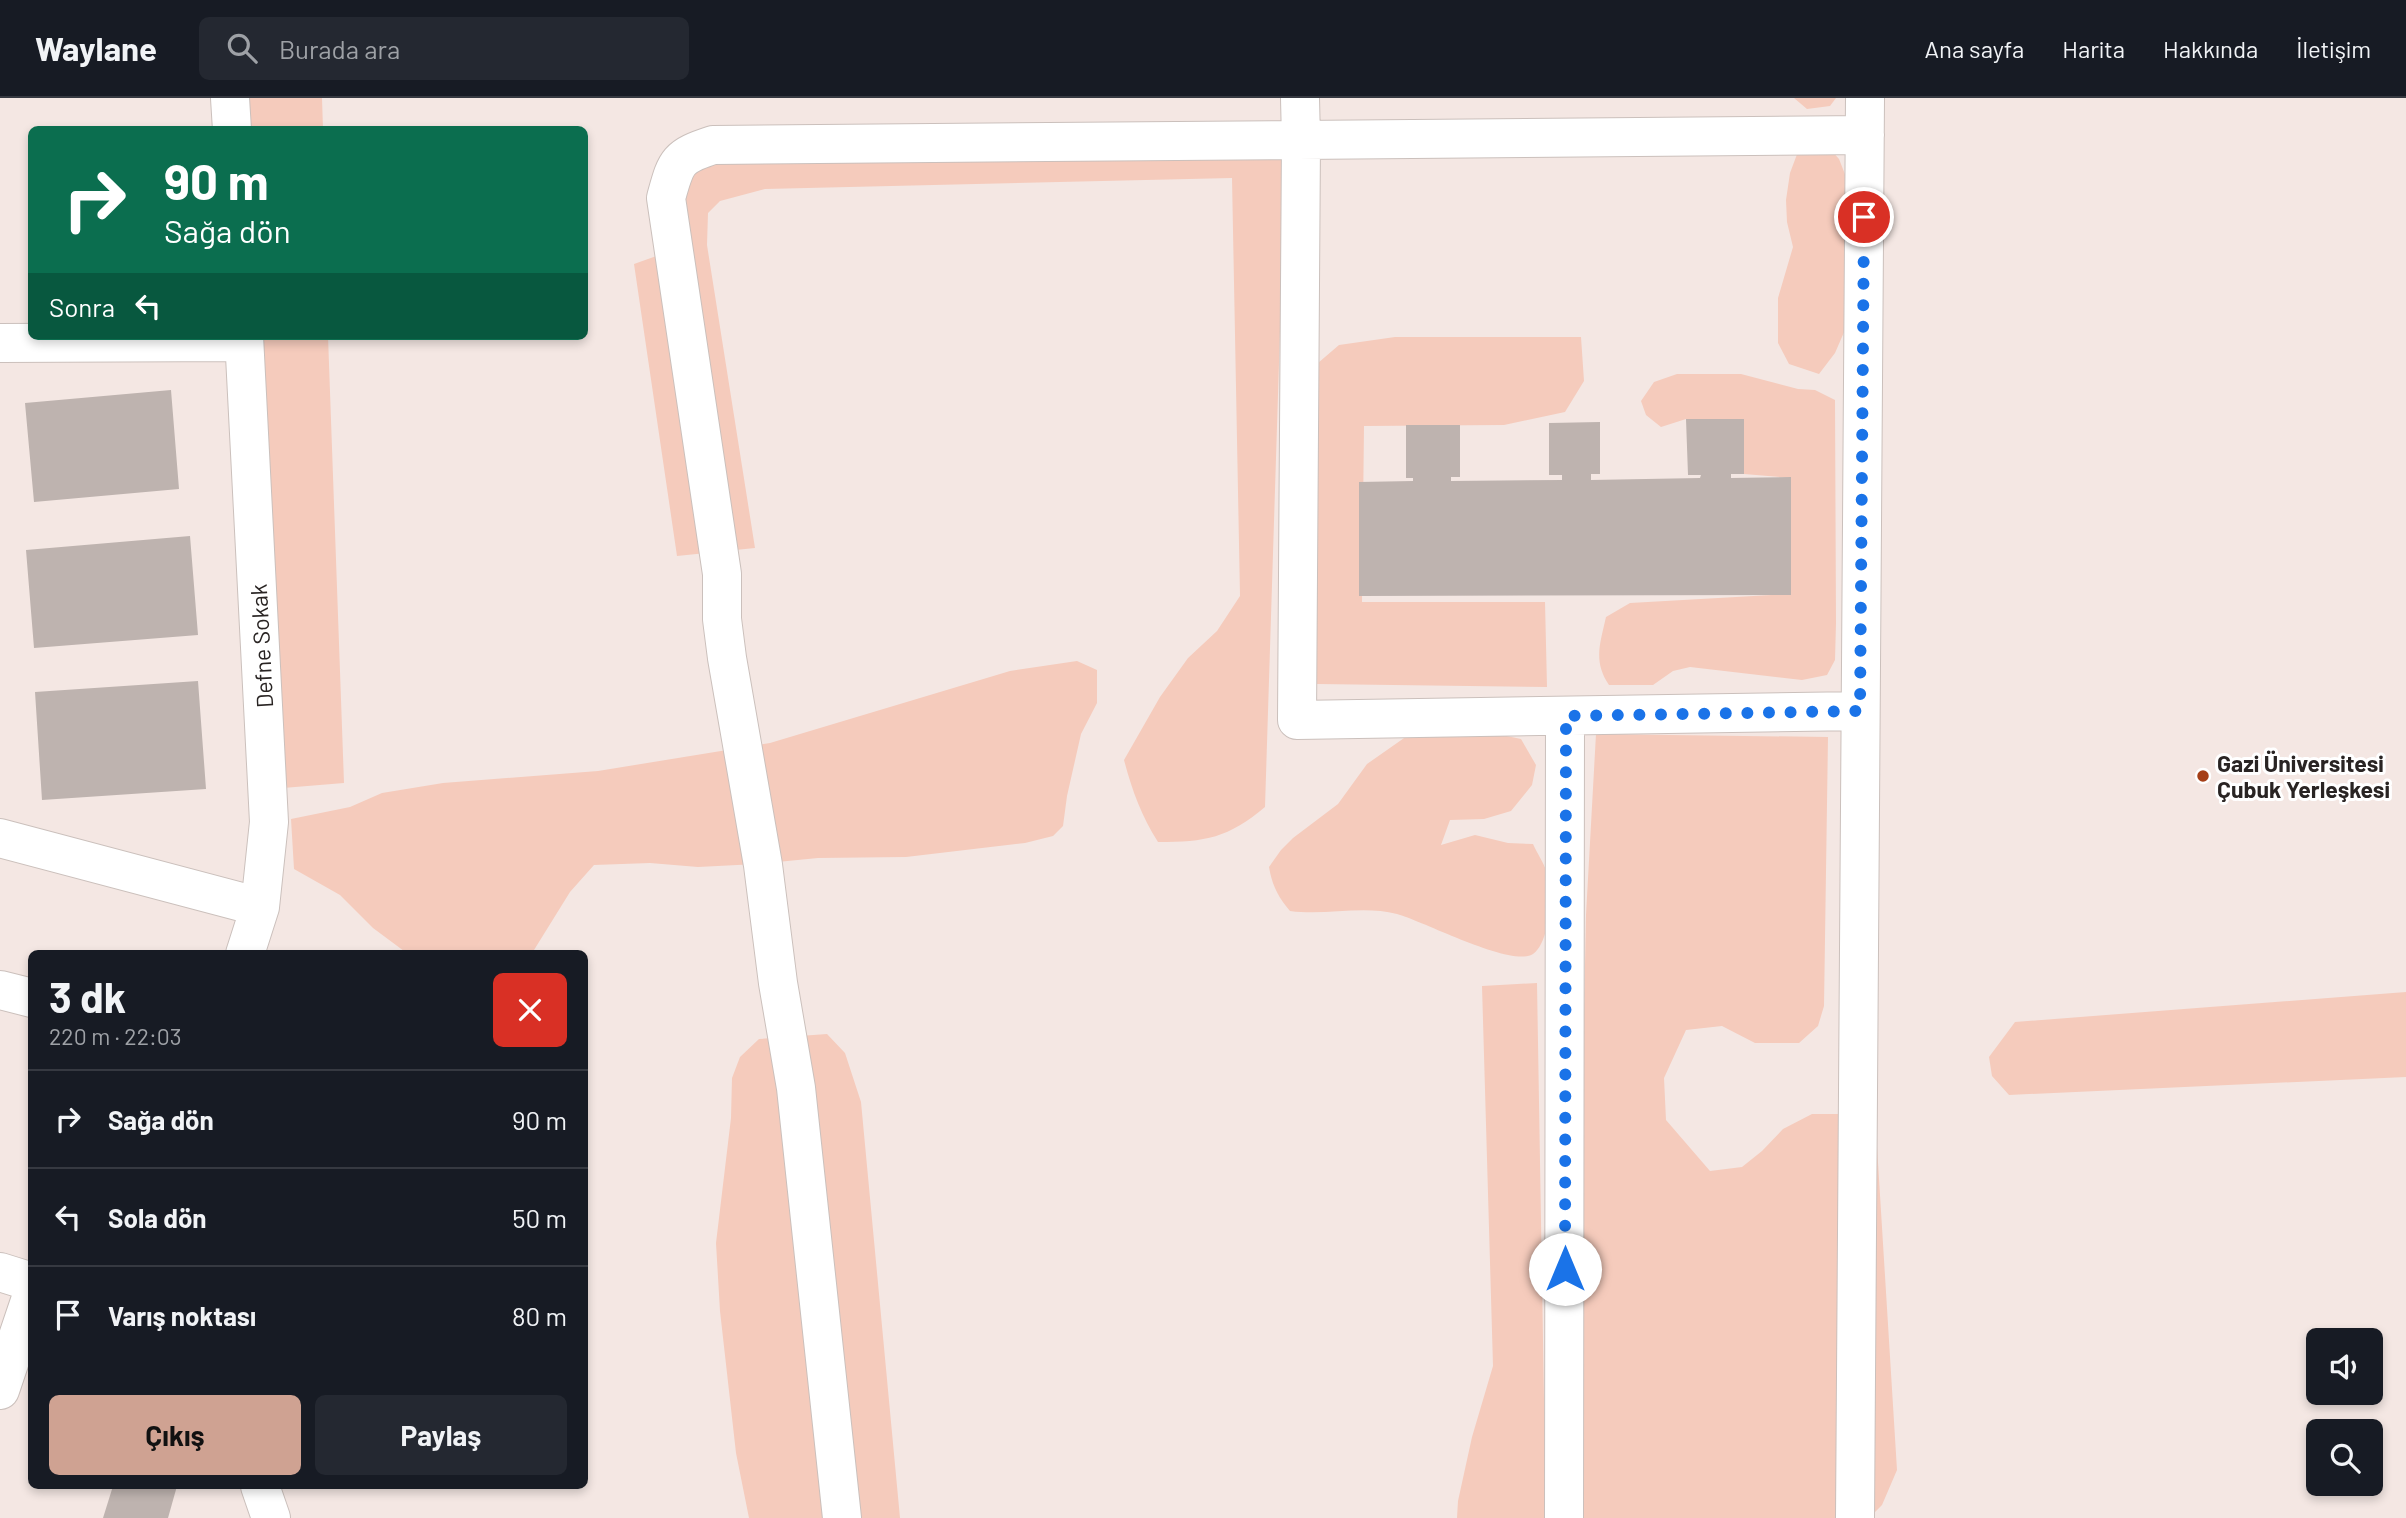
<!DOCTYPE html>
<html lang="tr">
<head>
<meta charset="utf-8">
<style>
  body { margin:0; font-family:Barlow,sans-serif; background:#242831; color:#f1f3f6; height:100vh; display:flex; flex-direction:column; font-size:26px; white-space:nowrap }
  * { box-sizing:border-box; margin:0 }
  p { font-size:23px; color:#9ea1a6 }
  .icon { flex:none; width:38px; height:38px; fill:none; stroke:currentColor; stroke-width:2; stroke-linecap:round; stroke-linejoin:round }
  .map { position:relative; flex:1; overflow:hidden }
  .panel { position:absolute; left:28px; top:852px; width:560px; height:539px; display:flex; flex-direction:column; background:#171b24; border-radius:10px; box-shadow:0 4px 10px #0003 }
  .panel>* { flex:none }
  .guide { position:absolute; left:28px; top:28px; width:560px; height:214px; border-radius:10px; box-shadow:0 4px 10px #0003; background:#0b6e4f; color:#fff; overflow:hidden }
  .tools { position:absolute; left:2306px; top:1230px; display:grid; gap:14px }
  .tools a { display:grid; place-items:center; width:77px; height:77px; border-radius:10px; background:#171b24; box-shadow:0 4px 10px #0003; font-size:35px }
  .pin { position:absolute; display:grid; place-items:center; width:60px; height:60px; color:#fff; margin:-30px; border:4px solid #fff; border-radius:50%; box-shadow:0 2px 7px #0007 }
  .me { position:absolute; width:77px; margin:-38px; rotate:0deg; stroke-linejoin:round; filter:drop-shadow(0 0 5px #0008) }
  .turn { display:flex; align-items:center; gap:24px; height:147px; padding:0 21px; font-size:32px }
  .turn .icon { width:91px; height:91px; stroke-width:2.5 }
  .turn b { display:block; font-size:49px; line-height:60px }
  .then { display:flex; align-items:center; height:66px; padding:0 21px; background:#0003; gap:14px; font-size:26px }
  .round { display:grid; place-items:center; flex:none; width:74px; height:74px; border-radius:10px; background:#242831 }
  .headline { display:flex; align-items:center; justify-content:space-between; height:119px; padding:0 21px }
  h1 { font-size:42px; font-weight:700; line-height:52px }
  .button { display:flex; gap:14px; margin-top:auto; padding:14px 21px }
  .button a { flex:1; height:80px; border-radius:10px; background:#cfa292; color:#111; font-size:28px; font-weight:700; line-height:80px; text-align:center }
  .button a+a { background:#242831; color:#f1f3f6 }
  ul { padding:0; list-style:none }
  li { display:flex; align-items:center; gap:21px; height:98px; padding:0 21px; border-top:2px solid #363941 }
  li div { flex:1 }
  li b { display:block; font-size:26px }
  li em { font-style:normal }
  header { display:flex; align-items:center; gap:42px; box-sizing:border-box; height:98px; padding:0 35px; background:#171b24; border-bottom:2px solid #363941 }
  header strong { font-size:33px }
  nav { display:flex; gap:38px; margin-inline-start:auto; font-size:24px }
  .search { width:490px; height:63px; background:#242831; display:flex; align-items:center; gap:18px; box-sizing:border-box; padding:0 24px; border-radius:10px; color:#9ea1a6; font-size:26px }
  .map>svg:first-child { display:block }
  .green { fill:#f5cbbc }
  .building { fill:#beb3af }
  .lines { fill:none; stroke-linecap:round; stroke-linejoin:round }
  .minor-casing { stroke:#cbc0bc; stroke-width:40 }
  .minor { stroke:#fff; stroke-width:38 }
  .route { stroke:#1a73e8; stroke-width:12; stroke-dasharray:0 21.6 }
  .poi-dot { fill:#a53f17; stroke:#fff; stroke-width:2.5 }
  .labels { text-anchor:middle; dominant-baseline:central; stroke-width:6; stroke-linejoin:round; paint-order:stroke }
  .street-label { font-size:23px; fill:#292423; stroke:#fff }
  .poi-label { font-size:23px; font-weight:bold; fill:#292423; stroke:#fff; text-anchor:start }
</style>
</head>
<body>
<header>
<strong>Waylane</strong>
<div class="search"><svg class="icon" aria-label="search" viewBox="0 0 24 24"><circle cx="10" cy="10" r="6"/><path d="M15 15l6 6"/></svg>Burada ara</div>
<nav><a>Ana sayfa</a><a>Harita</a><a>Hakkında</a><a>İletişim</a></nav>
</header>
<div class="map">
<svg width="2406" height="1420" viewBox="0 0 2406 1420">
  <rect width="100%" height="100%" fill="#f4e7e3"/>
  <path class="green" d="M 241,0 L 322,0 L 323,31 L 243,31 Z
    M 1794,0 L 1836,0 L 1830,8 L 1807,11 Z
    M 1822,42 L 1839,61 L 1848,84 L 1848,225 L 1835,255 L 1819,276 L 1789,266 L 1778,245 L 1778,200 L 1793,149 L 1787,124 L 1786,102 L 1790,75 L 1799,51 Z
    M 1286,43 L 1265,709 C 1228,740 1206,744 1158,744 C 1141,717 1132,692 1124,662 L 1160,599 L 1188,560 L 1217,533 L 1240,498 L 1232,80 L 765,91 L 720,103 L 708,115 L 707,147 L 755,450 L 677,458 L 634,166 L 662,156 L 692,62 Z
    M 259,238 L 328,238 L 344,685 L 283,690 Z
    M 1395,239 L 1581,239 L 1584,283 L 1565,314 L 1504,327 L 1364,328 L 1362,504 L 1545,504 L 1547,589 L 1317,586 L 1311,271 L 1339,247 Z
    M 1677,276 L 1741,276 L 1798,291 L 1815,292 L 1835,302 L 1836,525 L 1835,562 L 1827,577 L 1802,582 L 1690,569 L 1673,573 L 1653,587 L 1609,587 C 1593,563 1600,546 1606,519 L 1630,505 L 1791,496 L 1791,380 L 1744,376 L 1744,321 L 1686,321 L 1661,329 L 1646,317 L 1641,303 L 1654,284 Z
    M 1077,563 L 1097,572 L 1097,605 L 1081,636 L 1067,698 L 1063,728 L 1053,738 L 1025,745 L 906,759 L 818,760 L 757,766 L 698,769 L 650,765 L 594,767 L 570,794 L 534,852 L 525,856 L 408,856 L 373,830 L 340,797 L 294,771 L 291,721 L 350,709 L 382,695 L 443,685 L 598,673 L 770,645 L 1010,573 Z
    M 1488,634 L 1521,641 L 1536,667 L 1532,687 L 1511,713 L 1484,721 L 1450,722 L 1441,747 L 1475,737 L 1508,745 L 1533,746 C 1537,755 1544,765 1547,775 C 1551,792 1551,817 1546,833 C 1543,842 1540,851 1533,856 C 1512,870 1423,823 1397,816 C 1362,807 1326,818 1290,813 C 1278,799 1272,787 1269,769 L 1281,752 L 1293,740 L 1338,706 L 1367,666 L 1407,638 Z
    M 1596,636 L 1828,639 L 1824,908 L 1818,928 L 1799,945 L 1755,945 L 1722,928 L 1686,932 L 1664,980 L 1666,1022 L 1710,1073 L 1742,1069 L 1762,1053 L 1783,1031 L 1812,1016 L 1875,1016 L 1897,1372 L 1882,1407 L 1869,1420 L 1580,1420 L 1584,917 L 1586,817 Z
    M 1537,885 L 1546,1420 L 1457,1420 L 1458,1403 L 1472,1339 L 1493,1268 L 1482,888 Z
    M 2406,894 L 2406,979 L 2009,997 L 1992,978 L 1989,959 L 2015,924 Z
    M 827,936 L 845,955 L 861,1004 L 900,1420 L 749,1420 L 736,1355 L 720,1213 L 716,1145 L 731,1020 L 732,980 L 740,959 L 759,941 Z"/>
  <path class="building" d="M 171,292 L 179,391 L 34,404 L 25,305 Z
    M 1686,321 L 1744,321 L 1744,376 L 1731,376 L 1731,380 L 1791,379 L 1791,497 L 1359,498 L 1359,384 L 1413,383 L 1413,380 L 1406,380 L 1406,327 L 1460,327 L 1460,379 L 1451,379 L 1451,383 L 1562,382 L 1562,377 L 1549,377 L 1549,325 L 1600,324 L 1600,376 L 1591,376 L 1591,382 L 1700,380 L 1701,377 L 1688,377 Z
    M 190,438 L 198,537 L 34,550 L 26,452 Z
    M 198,583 L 206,691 L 42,702 L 35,594 Z
    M 113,1388 L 177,1388 L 168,1420 L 103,1420 Z"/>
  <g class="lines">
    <defs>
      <path id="minor" d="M 230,0 L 232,32
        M 1300,0 L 1301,42 L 1297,622 L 1860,613
        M 244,238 L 269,724 L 260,809 L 245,856
        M 0,245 L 244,244
        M 0,740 L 260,809
        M 0,892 L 32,900
        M 0,1174 L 32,1184
        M 0,1292 L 32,1197
        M 260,1388 L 271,1420
        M 842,1420 L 796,990 L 778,885 L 763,767 L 727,560 L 722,521 L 722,476 L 666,100 C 676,64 676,59 713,47 L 1865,37
        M 1564,1420 L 1565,618
        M 1855,1420 L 1865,0"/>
    </defs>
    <use href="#minor" class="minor-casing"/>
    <use href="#minor" class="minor"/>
  </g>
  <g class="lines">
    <path class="route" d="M 1565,1171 L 1566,618 L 1860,613 L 1864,119"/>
  </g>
  <circle class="poi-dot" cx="2203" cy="678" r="7"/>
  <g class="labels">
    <g class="street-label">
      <text transform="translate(261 548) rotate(-93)">Defne Sokak</text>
    </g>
    <g class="poi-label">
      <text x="2217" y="665">Gazi Üniversitesi<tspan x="2217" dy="26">Çubuk Yerleşkesi</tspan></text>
    </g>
  </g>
</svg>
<div class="tools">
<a><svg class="icon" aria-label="sound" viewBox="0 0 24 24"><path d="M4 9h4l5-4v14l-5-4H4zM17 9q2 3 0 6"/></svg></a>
<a><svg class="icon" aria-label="search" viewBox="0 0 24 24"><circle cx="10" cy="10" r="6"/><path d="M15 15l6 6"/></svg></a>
</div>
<div class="pin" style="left:1864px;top:119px;background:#d93025"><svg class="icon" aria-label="arrive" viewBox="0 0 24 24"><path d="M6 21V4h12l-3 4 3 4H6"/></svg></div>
<svg class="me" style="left:1565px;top:1171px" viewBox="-20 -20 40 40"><circle r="19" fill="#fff"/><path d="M0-13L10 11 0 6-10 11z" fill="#1a73e8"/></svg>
<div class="guide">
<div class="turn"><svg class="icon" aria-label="right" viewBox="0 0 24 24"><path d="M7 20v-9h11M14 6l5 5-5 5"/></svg><div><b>90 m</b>Sağa dön</div></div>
<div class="then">Sonra<svg class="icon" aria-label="left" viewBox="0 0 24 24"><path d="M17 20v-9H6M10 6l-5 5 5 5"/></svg></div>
</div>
<section class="panel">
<div class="headline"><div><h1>3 dk</h1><p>220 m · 22:03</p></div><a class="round" style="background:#d93025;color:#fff"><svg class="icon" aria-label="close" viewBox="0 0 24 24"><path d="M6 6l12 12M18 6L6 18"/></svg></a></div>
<ul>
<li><svg class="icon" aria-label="right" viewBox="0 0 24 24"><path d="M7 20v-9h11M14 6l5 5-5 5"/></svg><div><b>Sağa dön</b></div><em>90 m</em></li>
<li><svg class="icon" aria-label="left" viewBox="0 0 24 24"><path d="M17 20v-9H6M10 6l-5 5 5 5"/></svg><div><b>Sola dön</b></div><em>50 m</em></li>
<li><svg class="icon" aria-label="arrive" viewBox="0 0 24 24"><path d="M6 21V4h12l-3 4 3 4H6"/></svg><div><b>Varış noktası</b></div><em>80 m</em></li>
</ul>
<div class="button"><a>Çıkış</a><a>Paylaş</a></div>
</section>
</div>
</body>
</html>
